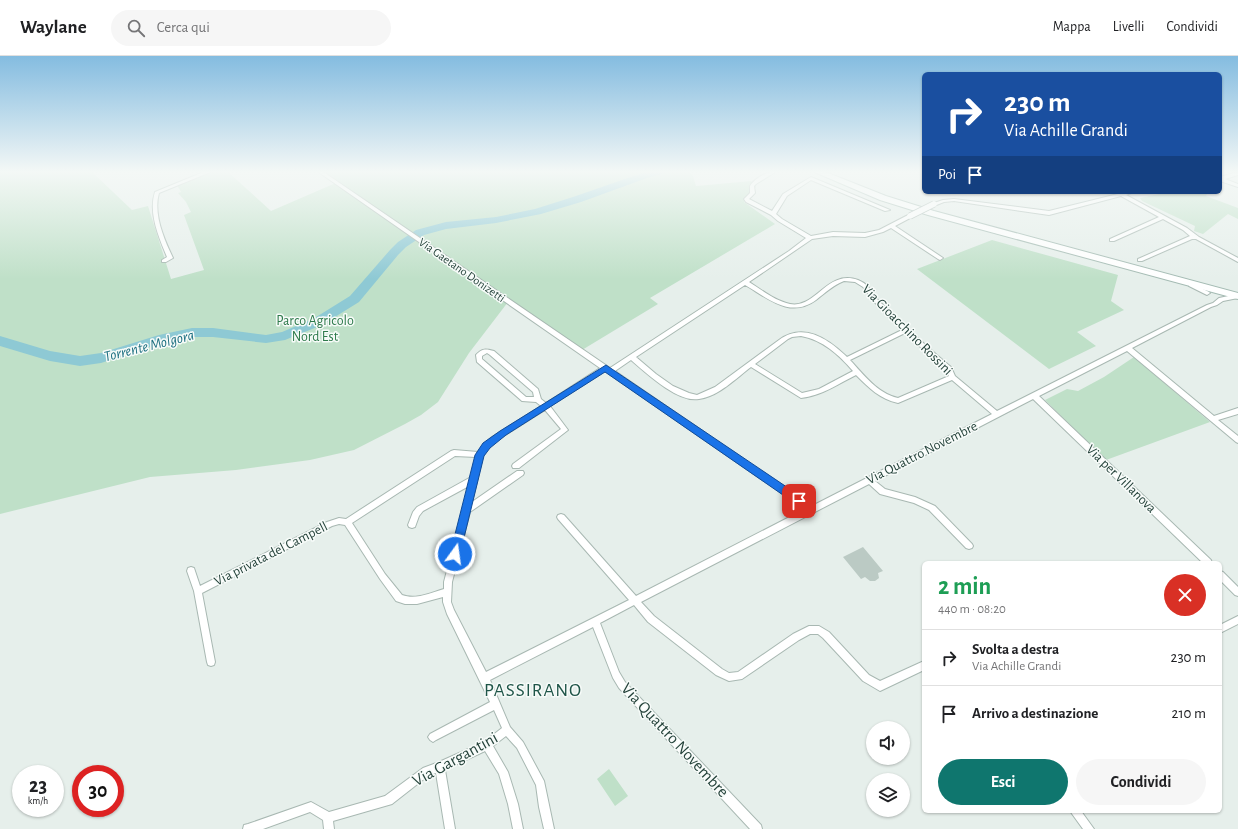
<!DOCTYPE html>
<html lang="it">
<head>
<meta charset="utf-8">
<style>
  body { margin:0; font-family:"Alegreya Sans",sans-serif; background:#f6f6f6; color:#202124; height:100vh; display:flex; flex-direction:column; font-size:15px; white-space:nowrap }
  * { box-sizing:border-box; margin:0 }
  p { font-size:13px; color:#757577 }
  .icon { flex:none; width:22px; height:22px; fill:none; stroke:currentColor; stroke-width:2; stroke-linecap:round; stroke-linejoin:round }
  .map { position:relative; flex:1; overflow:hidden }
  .details { position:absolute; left:922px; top:505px; width:300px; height:252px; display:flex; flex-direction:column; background:#fff; border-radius:6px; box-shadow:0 1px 3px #0004 }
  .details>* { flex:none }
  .top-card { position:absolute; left:922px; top:16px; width:300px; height:122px; border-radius:6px; box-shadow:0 1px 3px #0004; background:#1a4fa0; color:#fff; overflow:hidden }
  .buttons { position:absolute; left:866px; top:665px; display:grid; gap:8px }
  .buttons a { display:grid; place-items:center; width:44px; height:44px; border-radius:50%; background:#fff; box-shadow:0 1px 3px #0004; font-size:20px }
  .speed { position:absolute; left:12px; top:709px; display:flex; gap:8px; font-size:20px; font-weight:700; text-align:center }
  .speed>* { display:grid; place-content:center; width:52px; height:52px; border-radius:50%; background:#fff; box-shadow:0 1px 3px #0004; line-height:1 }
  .speed small { font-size:10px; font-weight:400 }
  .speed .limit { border:6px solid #d22; background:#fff; color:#111 }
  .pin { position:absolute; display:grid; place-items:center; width:34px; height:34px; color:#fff; margin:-17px; border-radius:8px; box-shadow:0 2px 6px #0006 }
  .me { position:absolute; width:44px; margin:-22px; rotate:14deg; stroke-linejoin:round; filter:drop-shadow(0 0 3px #0008) }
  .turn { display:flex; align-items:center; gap:14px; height:84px; padding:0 16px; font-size:18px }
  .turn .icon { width:52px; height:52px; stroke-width:2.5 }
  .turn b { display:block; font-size:28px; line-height:34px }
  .then { display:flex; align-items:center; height:38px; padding:0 16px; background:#0003; gap:8px; font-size:15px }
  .round { display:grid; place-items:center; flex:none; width:42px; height:42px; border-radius:21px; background:#f6f6f6 }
  .overview { display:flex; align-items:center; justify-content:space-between; height:68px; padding:0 16px }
  h1 { font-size:24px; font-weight:700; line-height:30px; color:#1e9e55 }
  .primary-button { display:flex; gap:8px; margin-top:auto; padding:8px 16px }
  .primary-button a { flex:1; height:46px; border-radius:24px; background:#0f766e; color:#fff; font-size:16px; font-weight:700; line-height:46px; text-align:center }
  .primary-button a+a { background:#f6f6f6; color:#202124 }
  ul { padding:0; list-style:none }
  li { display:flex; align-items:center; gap:12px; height:56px; padding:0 16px; border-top:1px solid #e0e0e0 }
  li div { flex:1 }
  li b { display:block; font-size:15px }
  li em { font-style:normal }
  header { display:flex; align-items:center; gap:24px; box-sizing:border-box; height:56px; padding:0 20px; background:#fff; border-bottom:1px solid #e0e0e0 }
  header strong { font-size:19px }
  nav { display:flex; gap:22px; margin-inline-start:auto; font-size:14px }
  .search { width:280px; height:36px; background:#f6f6f6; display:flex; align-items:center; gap:10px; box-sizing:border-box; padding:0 14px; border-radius:22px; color:#757577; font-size:15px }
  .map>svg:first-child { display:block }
  .green { fill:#bfe0c8 }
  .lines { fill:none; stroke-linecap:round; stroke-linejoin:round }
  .river { fill:#8ec9d4; fill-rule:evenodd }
  .building { fill:#bbcac4 }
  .street-casing { stroke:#a8b8b2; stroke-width:2 }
  .secondary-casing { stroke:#a4bbb3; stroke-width:2 }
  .street { fill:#fff; fill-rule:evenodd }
  .secondary { fill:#fff; fill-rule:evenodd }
  .street-bridge-casing { stroke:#a8b8b2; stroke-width:7; stroke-linecap:butt }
  .street-bridge { stroke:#fff; stroke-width:5.5 }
  .route { fill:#1a73e8; stroke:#114b97 }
  .labels { text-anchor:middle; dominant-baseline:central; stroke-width:3; stroke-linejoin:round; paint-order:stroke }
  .far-street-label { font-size:12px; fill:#24423a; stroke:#f7fbf9 }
  .park-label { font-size:14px; fill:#2d7a4b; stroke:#f7fbf9 }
  .street-label { font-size:14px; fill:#24423a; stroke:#f7fbf9 }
  .water-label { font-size:15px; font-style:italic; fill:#1c6f80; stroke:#f7fbf9 }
  .near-street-label { font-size:17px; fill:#24423a; stroke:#f7fbf9 }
  .near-quarter-label { font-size:19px; letter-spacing:1px; fill:#1f5548; stroke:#f7fbf9 }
</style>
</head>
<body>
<header>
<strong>Waylane</strong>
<div class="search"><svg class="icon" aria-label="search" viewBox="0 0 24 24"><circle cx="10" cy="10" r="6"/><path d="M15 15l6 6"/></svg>Cerca qui</div>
<nav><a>Mappa</a><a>Livelli</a><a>Condividi</a></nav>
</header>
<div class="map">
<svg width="1238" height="773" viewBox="0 0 1238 773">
  <rect width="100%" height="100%" fill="#e6efeb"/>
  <path class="green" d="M 0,115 L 91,115 L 132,154 L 148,150 L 171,223 L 204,214 L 184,159 L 191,156 L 186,146 L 178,137 L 181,136 L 177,129 L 213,115 L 227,115 L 271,155 L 338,126 L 324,115 L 689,115 L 693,120 L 696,130 L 751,125 L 756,131 L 744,146 L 775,168 L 650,242 L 658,248 L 582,294 L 508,246 L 469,297 L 438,346 L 421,359 L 405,368 L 354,394 L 310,404 L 236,414 L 150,421 L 0,458 Z
    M 1170,136 L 1208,136 L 1206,140 L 1238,152 L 1238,163 L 1228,158 L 1203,178 L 1194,175 L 1195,170 L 1142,145 L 1140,142 Z
    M 992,184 L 1118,219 L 1111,245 L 1124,254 L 1077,276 L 1096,290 L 1049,313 L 917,213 Z
    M 1134,301 L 1210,366 L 1106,404 L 1045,344 L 1067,333 L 1078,335 L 1104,321 Z
    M 609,713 L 628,740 L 615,750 L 597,723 Z"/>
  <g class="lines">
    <path class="river" d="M 648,115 L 667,115 L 666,117 L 647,122 L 581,146 L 541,158 L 496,167 L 446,173 L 424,179 L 406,191 L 398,199 L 359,246 L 322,269 L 285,284 L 266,287 L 213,281 L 192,281 L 162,287 L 101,307 L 80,310 L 50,305 L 0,290 L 0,280 L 50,295 L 80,300 L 101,297 L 159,279 L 192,272 L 213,272 L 266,279 L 282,276 L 313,263 L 350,240 L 390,194 L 398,186 L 416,174 L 446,166 L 496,161 L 535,153 L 573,141 Z"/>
  </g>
  <path class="building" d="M 863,491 L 883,515 L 878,517 L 879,522 L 875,525 L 870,525 L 865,521 L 861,523 L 843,501 Z"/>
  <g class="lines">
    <defs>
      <path id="street" d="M 206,115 L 213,115 L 159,137 C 153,158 164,183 173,202 L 166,206 L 162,206 L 162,204 L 167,201 C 159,182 148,157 155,136 Z
        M 317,115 L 322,115 L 610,312 L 789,195 L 806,182 L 778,165 L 771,159 L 746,146 L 744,143 L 750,137 L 750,130 C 755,122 768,115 777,115 L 756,128 L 754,130 L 755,137 L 749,143 L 772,155 L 783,138 L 811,121 L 890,154 L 885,155 L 811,124 L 787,140 L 776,158 L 782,163 L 811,180 L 833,176 L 865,177 L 879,174 L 910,158 L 912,159 L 912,161 L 895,170 L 943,202 L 940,204 L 938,203 L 891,172 L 883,176 L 865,181 L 833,180 L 812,183 L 749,226 C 762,234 775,245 790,248 C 816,253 827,213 858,224 C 867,227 872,236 877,243 C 881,247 886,252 890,256 C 910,275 930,294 951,311 L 955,320 L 997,355 L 1207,249 L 1213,247 L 1219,242 L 1238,238 L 1238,242 L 1223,245 L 1217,249 L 1211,251 L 1132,292 L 1214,360 L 1238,352 L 1238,358 L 1218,364 L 1238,380 L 1238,387 L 1236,386 L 1127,295 L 1039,340 L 1211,504 L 1212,507 L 1203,507 L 1033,343 L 875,425 L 885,433 L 915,441 L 935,450 L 972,488 L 973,490 L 972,492 L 969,493 L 966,492 L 929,454 L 914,447 L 880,438 L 869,428 L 641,546 L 654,560 L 722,613 L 729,617 L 738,616 L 793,578 L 809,570 L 819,570 L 829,576 L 869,619 L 880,625 L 924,605 L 924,614 L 880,635 L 863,625 L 823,582 L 818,578 L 810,578 L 799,584 L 742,623 L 729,625 L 716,619 L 648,566 L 634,549 L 600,567 L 619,616 L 625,626 L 761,769 L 762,773 L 750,773 L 619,632 L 613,622 L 593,571 L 490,624 L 510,671 L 523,686 L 544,725 L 554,773 L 544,773 L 539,751 L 536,729 L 517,692 L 506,680 L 493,690 L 508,716 L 518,748 L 523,773 L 513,773 L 508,748 L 499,718 L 485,695 L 445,714 L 455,773 L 445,773 L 436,717 L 429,719 L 392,748 L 333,765 L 334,773 L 324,773 L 323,764 L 310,756 L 263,773 L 243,773 L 244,769 L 248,768 L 311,746 L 329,756 L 385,740 L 423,712 L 439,706 L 484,686 L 502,672 L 494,654 L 436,684 L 433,686 L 430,684 L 428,681 L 430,678 L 490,646 L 447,558 L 443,546 L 443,541 L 417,548 L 405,548 L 396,545 L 380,523 L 345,469 L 339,468 L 332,470 L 202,537 L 215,606 L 214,609 L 211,610 L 208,609 L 207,606 L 194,535 L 187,515 L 188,512 L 191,511 L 194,512 L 200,530 L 327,466 L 339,462 L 346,463 L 451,395 L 454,394 L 478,396 L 485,387 L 492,381 L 541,350 L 536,346 L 522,345 L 477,306 L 476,299 C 482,292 486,293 494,295 L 538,333 L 541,343 L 546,347 L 600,312 ZM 844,225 L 855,226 L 863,231 L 877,249 L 902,274 L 847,301 C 828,283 804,266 779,284 L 715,331 L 697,339 L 689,337 L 673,330 L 656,318 L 636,301 L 745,229 C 768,242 790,263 816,244 C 825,237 833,229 844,225 ZM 905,277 L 946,314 L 949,320 L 898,342 C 877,337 864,319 850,304 ZM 801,280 C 823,284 839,299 853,315 L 819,333 L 802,337 L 755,308 L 788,283 L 792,281 ZM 487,297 L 490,299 L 533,336 L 534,341 L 526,341 L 482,303 L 482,300 ZM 631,304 C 646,317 678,347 699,343 C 719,340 735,323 751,311 L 801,342 C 821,340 838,328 856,319 C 869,332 880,343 898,347 L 952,324 L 992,358 L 812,450 L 615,315 ZM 605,315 L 805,453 L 636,540 L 564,459 L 561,458 L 558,459 L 557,461 L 558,463 L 629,544 L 486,616 L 454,554 L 451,546 L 452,526 L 470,456 L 523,419 L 524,417 L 523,415 L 517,415 L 472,446 L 483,400 L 489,391 L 496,385 L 545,354 L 561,373 L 513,408 L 512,410 L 513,412 L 519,412 L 568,374 L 550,350 ZM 455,400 L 476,401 L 471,421 L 417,451 L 413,456 L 408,469 L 409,471 L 412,472 L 415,471 L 419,460 L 423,455 L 469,430 L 444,526 L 444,533 C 430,537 416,544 402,539 L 385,518 L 352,467 Z
        M 1238,116 L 1238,119 L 1225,123 L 1238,128 L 1238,131 L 1220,125 L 1220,121 Z
        M 1126,136 L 1134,136 L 1126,139 L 1187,172 L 1199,181 L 1238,202 L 1238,206 L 1196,183 L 1192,183 L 1142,205 L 1138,205 L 1138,203 L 1190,180 L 1183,174 L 1163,163 L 1114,185 L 1110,185 L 1110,183 L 1159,161 L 1121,140 L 1049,159 L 954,145 L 944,146 L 934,150 L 931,148 L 943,144 L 954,143 L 1049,155 Z
        M 1191,227 L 1209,236 L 1210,237 L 1207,239 L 1189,230 L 1189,228 Z
        M 1220,515 L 1223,516 L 1238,531 L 1238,540 L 1235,539 L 1220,524 Z
        M 1238,560 L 1238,568 L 1220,577 L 1220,569 Z
        M 1070,755 L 1081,755 L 1094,773 L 1083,773 Z"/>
      <path id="secondary" d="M 812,115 L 823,115 L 886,140 L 934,155 L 1238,237 L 1238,243 L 928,159 L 880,144 Z"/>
    </defs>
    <use href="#street" class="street-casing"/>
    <use href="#secondary" class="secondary-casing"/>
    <use href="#street" class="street"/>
    <use href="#secondary" class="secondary"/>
    <defs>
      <path id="street-bridge" d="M 910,160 L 934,148"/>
    </defs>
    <use href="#street-bridge" class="street-bridge-casing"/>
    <use href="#street-bridge" class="street-bridge"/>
  </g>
  <linearGradient id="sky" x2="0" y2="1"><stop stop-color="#84bce0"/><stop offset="0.52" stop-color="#f4f8f6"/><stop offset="1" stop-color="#f4f8f6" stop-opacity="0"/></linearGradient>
  <rect width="1238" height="223" fill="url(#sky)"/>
  <path class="route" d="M 606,309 L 803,442 L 804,445 L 803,448 L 796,448 L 605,316 L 506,379 L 490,392 L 484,400 L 460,498 L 459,501 L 455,502 L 452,501 L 450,498 L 475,399 L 483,387 L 500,375 Z"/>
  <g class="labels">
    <g class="far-street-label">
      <text transform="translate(462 214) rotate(35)">Via Gaetano Donizetti</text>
    </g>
    <g class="park-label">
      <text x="315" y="265">Parco Agricolo<tspan x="315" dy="16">Nord Est</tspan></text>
    </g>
    <g class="street-label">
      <text transform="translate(907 274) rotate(45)">Via Gioacchino Rossini</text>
      <text transform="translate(922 397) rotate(-27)">Via Quattro Novembre</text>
      <text transform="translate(1121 423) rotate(44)">Via per Villanova</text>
      <text transform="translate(271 498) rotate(-27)">Via privata del Campell</text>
    </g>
    <g class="water-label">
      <text transform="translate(149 290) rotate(-14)">Torrente Molgora</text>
    </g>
    <g class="near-street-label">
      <text transform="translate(675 684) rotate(47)">Via Quattro Novembre</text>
      <text transform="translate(455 703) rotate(-29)">Via Gargantini</text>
    </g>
    <g class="near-quarter-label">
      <text x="533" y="634">PASSIRANO</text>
    </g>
  </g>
</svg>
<div class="buttons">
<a><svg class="icon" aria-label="sound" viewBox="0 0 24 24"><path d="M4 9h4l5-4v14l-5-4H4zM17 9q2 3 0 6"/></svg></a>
<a><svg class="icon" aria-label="layers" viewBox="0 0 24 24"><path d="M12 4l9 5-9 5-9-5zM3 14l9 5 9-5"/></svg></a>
</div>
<div class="speed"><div>23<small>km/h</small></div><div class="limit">30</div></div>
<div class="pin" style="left:799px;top:445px;background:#d93025"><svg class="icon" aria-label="arrive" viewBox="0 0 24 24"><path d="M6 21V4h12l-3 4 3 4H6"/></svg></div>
<svg class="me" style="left:455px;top:498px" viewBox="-20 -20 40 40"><circle r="17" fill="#1a73e8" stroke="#fff" stroke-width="3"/><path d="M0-11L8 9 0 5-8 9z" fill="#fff"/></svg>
<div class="top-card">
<div class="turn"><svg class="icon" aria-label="right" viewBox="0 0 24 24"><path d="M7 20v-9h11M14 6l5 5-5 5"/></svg><div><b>230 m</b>Via Achille Grandi</div></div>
<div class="then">Poi<svg class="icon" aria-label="arrive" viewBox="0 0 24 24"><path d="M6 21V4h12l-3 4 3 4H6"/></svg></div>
</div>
<section class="details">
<div class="overview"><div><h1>2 min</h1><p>440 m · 08:20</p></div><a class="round" style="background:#d93025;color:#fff"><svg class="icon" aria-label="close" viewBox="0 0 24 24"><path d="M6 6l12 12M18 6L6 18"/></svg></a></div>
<ul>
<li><svg class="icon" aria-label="right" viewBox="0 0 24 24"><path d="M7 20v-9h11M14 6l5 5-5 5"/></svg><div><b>Svolta a destra</b><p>Via Achille Grandi</p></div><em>230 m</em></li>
<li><svg class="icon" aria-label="arrive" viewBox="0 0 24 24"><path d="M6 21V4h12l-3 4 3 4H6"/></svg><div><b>Arrivo a destinazione</b></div><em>210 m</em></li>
</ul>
<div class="primary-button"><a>Esci</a><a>Condividi</a></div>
</section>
</div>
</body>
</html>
